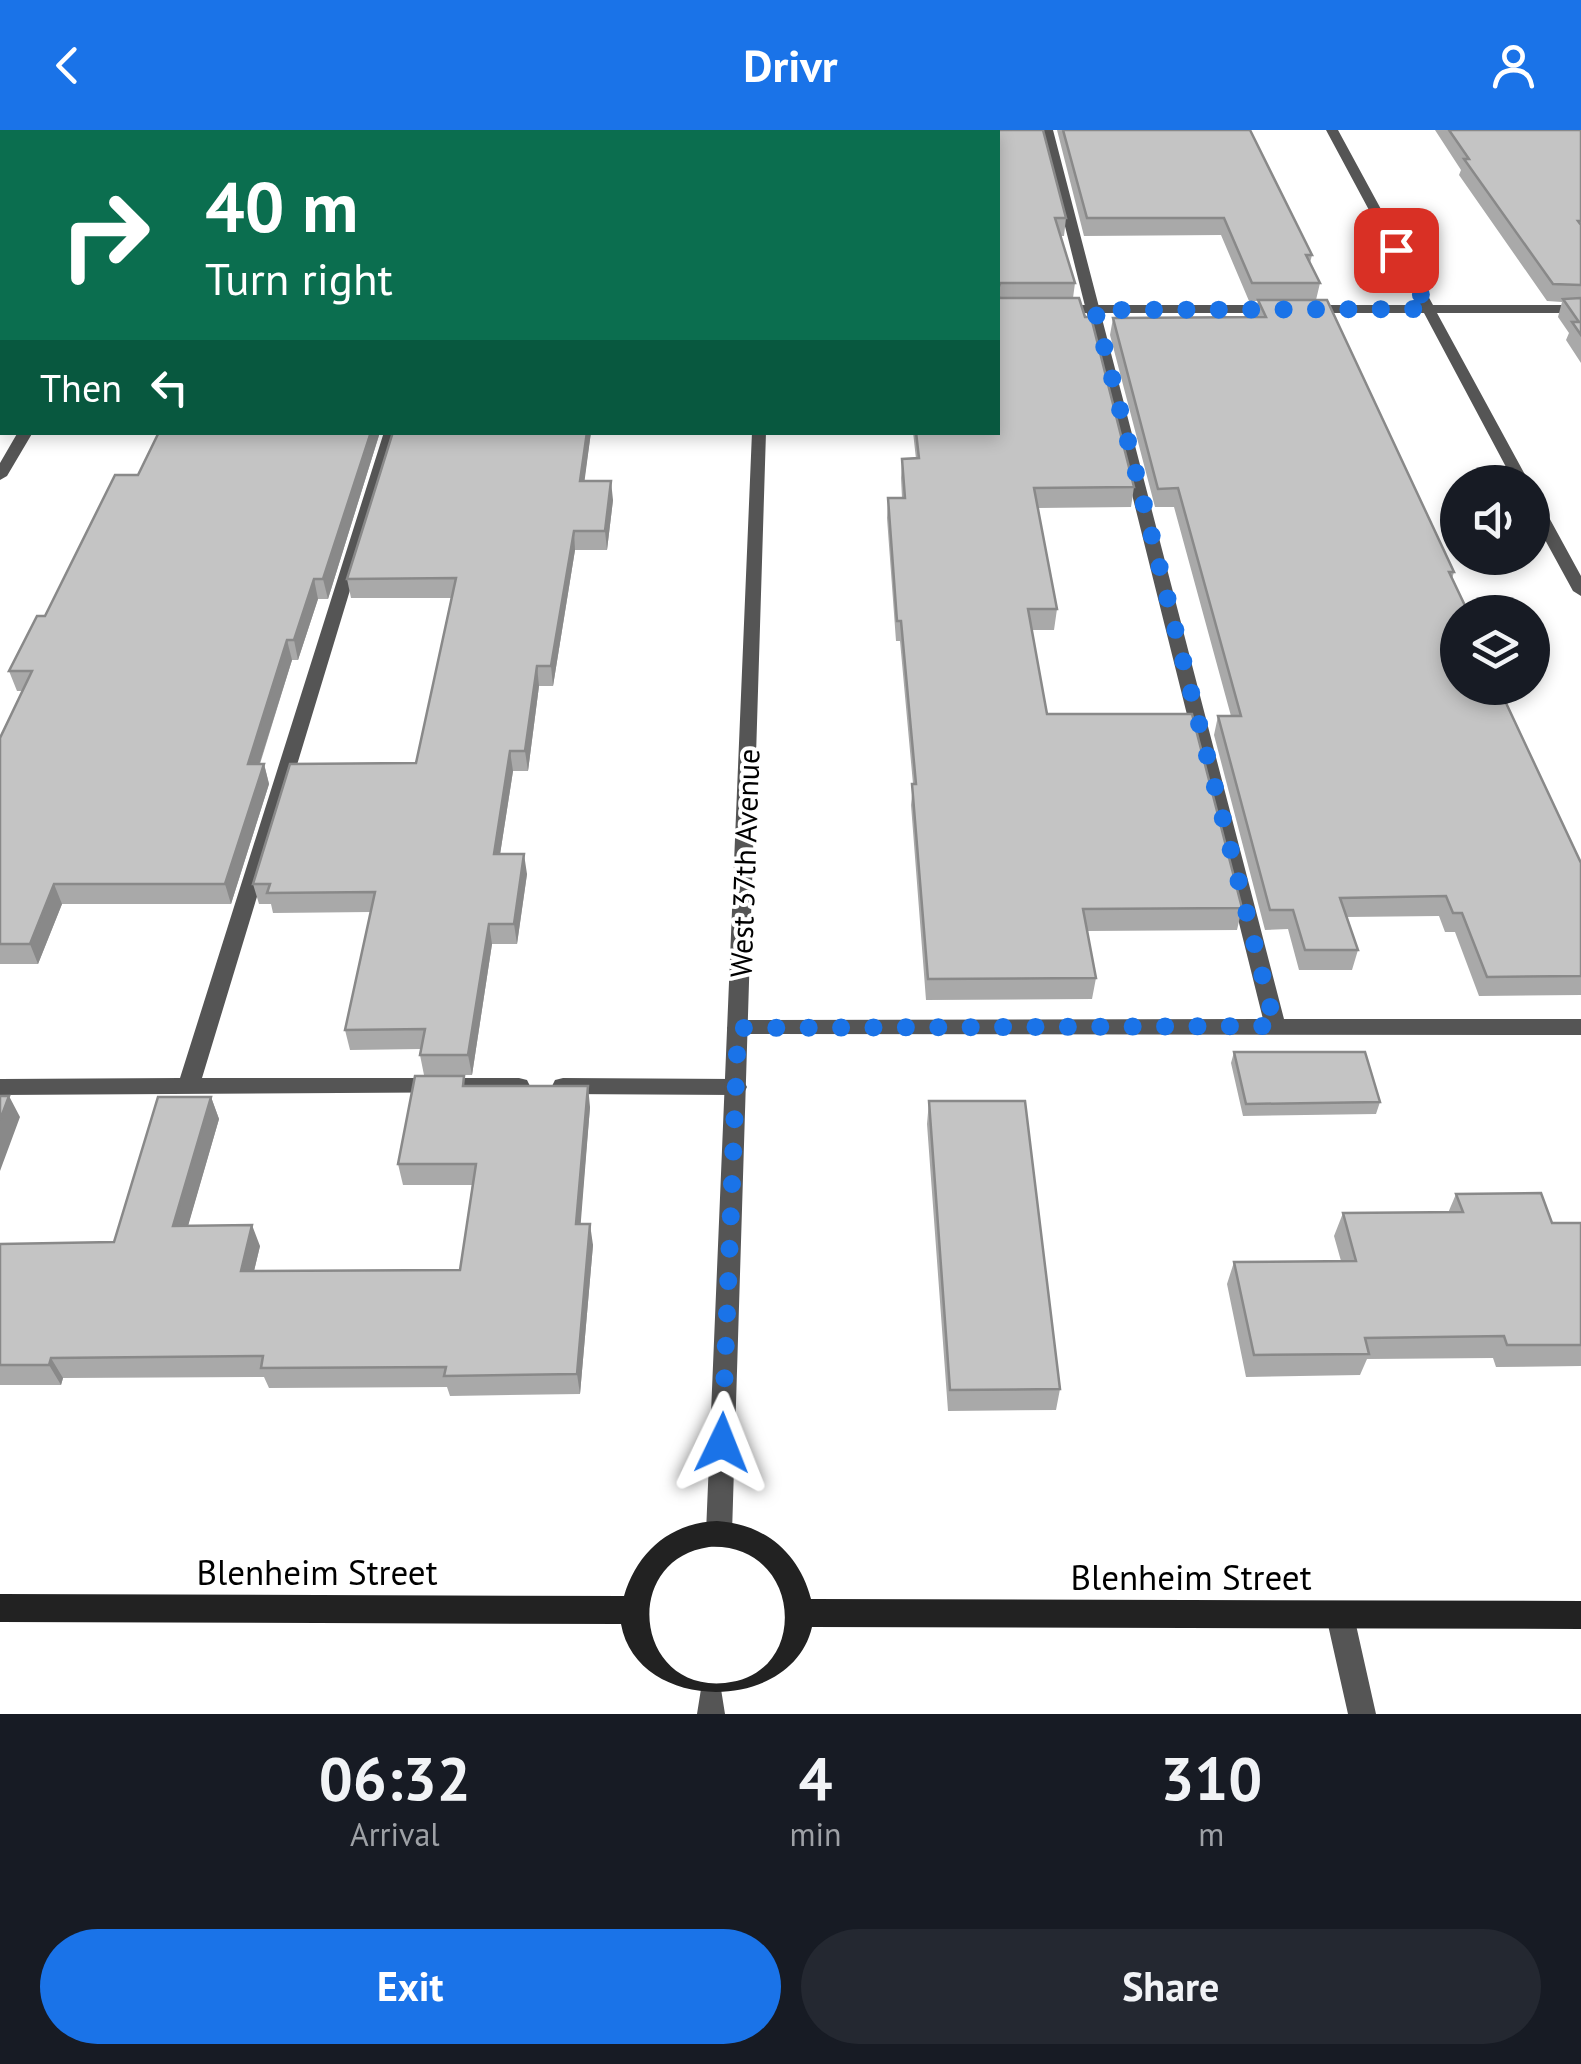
<!DOCTYPE html>
<html lang="en">
<head>
<meta charset="utf-8">
<style>
  body { margin:0; font-family:"PT Sans",sans-serif; background:#242831; color:#f1f3f6; height:100vh; display:flex; flex-direction:column; font-size:38px; white-space:nowrap }
  * { box-sizing:border-box; margin:0 }
  p { font-size:32px; color:#9ea1a6 }
  .icon { flex:none; width:55px; height:55px; fill:none; stroke:currentColor; stroke-width:2; stroke-linecap:round; stroke-linejoin:round }
  .map { position:relative; height:1584px; overflow:hidden }
  .drawer { display:flex; flex-direction:column; background:#171b24; flex:1 }
  .drawer>* { flex:none }
  .banner { position:absolute; left:0px; top:0px; width:1000px; height:305px; box-shadow:0 5px 15px #0003; background:#0b6e4f; color:#fff; overflow:hidden }
  .controls { position:absolute; left:1440px; top:335px; display:grid; gap:20px }
  .controls a { display:grid; place-items:center; width:110px; height:110px; border-radius:50%; background:#171b24; box-shadow:0 5px 15px #0003; font-size:50px }
  .pin { position:absolute; display:grid; place-items:center; width:85px; height:85px; color:#fff; margin:-42px; border-radius:20px; box-shadow:0 5px 15px #0006 }
  .me { position:absolute; width:110px; margin:-55px; rotate:2deg; stroke-linejoin:round; filter:drop-shadow(0 0 8px #0008) }
  .turn { display:flex; align-items:center; gap:35px; height:210px; padding:0 40px; font-size:45px }
  .turn .icon { width:130px; height:130px; stroke-width:2.5 }
  .turn b { display:block; font-size:70px; line-height:85px }
  .then { display:flex; align-items:center; height:95px; padding:0 40px; background:#0003; gap:20px; font-size:38px }
  .eta { display:flex; justify-content:space-evenly; align-items:center; height:170px; text-align:center }
  .eta b { font-size:60px; font-weight:600; line-height:70px }
  .button { display:flex; gap:20px; margin-top:auto; padding:20px 40px }
  .button a { flex:1; height:115px; border-radius:60px; background:#1a73e8; color:#fff; font-size:40px; font-weight:600; line-height:115px; text-align:center }
  .button a+a { background:#242831; color:#f1f3f6 }
  header { display:flex; justify-content:space-between; align-items:center; height:130px; padding:0 40px; background:#1a73e8; color:#fff; font-size:45px; font-weight:600 }
  .map>svg:first-child { display:block }
  .lines { fill:none; stroke-linecap:round; stroke-linejoin:round }
  .lane { fill:#555; fill-rule:evenodd }
  .street { fill:#555; fill-rule:evenodd }
  .secondary { fill:#222; fill-rule:evenodd }
  .wall { fill:#a9a9a9 }
  .shaded-wall { fill:#898989 }
  .building { fill:#c4c4c4; stroke:#898989; stroke-width:2.5 }
  .route { stroke:#1a73e8; stroke-width:18; stroke-dasharray:0 32.4 }
  .labels { text-anchor:middle; dominant-baseline:central; stroke-width:8; stroke-linejoin:round; paint-order:stroke }
  .street-label { font-size:30px; fill:#000; stroke:#fff }
  .near-street-label { font-size:35px; fill:#000; stroke:#fff }
</style>
</head>
<body>
<header><svg class="icon" aria-label="back" viewBox="0 0 24 24"><path d="M15 5l-7 7 7 7"/></svg>Drivr<svg class="icon" aria-label="person" viewBox="0 0 24 24"><circle cx="12" cy="8" r="4"/><path d="M4 21q1-7 8-7t8 7"/></svg></header>
<div class="map">
<svg width="1581" height="1584" viewBox="0 0 1581 1584">
  <rect width="100%" height="100%" fill="#fff"/>
  <g class="lines">
    <path class="lane" d="M 1041,0 L 1053,0 L 1284,889 L 1581,889 L 1581,905 L 731,904 L 727,898 L 731,892 L 738,890 L 1263,889 Z
      M 384,302 L 398,302 L 202,948 L 519,948 L 527,950 L 530,956 L 527,962 L 0,965 L 0,949 L 180,948 Z
      M 563,948 L 736,949 L 744,951 L 747,957 L 744,963 L 736,965 L 563,964 L 555,962 L 552,956 L 555,950 Z
      M 1340,1472 L 1350,1476 L 1354,1486 L 1376,1584 L 1348,1584 L 1326,1486 L 1330,1476 Z"/>
    <path class="street" d="M 763,0 L 775,0 L 775,2 L 764,2 Z
      M 1326,0 L 1338,0 L 1433,175 L 1581,175 L 1581,183 L 1437,183 L 1529,352 L 1514,352 L 1424,183 L 1058,183 L 1051,179 L 1058,175 L 1420,175 Z
      M 0,172 L 2,172 L 2,180 L 0,180 Z
      M 18,302 L 33,302 L 7,346 L 0,350 L 0,333 Z
      M 752,302 L 766,302 L 732,1403 L 729,1412 L 719,1416 L 709,1412 L 706,1403 Z
      M 1532,367 L 1540,371 L 1581,446 L 1581,466 L 1573,461 L 1532,386 Z
      M 711,1555 L 721,1559 L 725,1584 L 697,1584 L 701,1559 Z"/>
    <path class="secondary" d="M 717,1391 C 765,1394 799,1423 811,1469 L 1581,1471 L 1581,1499 L 812,1497 C 792,1584 637,1584 621,1494 L 0,1492 L 0,1464 L 624,1466 C 637,1422 670,1393 717,1391 ZM 709,1417 C 802,1412 812,1545 725,1553 C 635,1562 620,1430 709,1417 Z"/>
  </g>
  <path class="wall" d="M 0,0 L 97,0 L 96,2 L 2,2 L 2,21 L 0,21 Z
    M 874,0 L 1043,0 L 1066,88 L 1064,106 L 1061,106 L 1075,153 L 1073,168 L 1134,357 L 1131,377 L 1038,378 L 1057,479 L 1054,500 L 1031,500 L 1047,584 L 1242,778 L 1237,800 L 1087,801 L 1096,848 L 1092,869 L 926,870 L 911,675 L 913,654 L 900,511 L 896,511 L 887,388 L 888,368 L 902,368 L 901,348 L 902,329 L 916,329 L 913,302 L 998,302 L 998,2 L 874,2 Z
    M 1057,0 L 1250,0 L 1312,125 L 1310,133 L 1320,153 L 1316,170 L 1454,442 L 1452,449 L 1458,482 L 1581,733 L 1581,865 L 1479,866 L 1455,802 L 1445,802 L 1439,786 L 1346,787 L 1358,820 L 1352,840 L 1299,840 L 1288,799 L 1265,800 L 1214,605 L 1218,586 L 1231,586 L 1174,377 L 1155,377 L 1110,205 L 1113,188 L 1255,188 L 1258,171 L 1249,171 L 1221,105 L 1084,106 Z
    M 1435,0 L 1581,0 L 1581,233 L 1566,210 L 1569,203 L 1558,187 L 1562,172 L 1547,171 L 1459,45 L 1461,40 Z
    M 159,302 L 380,302 L 328,469 L 318,469 L 298,530 L 292,530 L 260,634 L 264,634 L 269,654 L 231,774 L 62,774 L 38,834 L 0,834 L 0,608 L 22,561 L 17,561 L 9,541 L 138,345 Z
    M 591,302 L 584,351 L 613,370 L 607,420 L 575,420 L 553,556 L 539,556 L 528,641 L 513,641 L 500,724 L 527,744 L 517,814 L 492,814 L 472,945 L 424,945 L 420,925 L 421,919 L 350,920 L 345,900 L 371,782 L 273,783 L 271,774 L 259,774 L 253,754 L 416,633 L 451,468 L 351,468 L 347,449 Z
    M 1234,922 L 1380,972 L 1376,984 L 1243,986 L 1231,933 Z
    M 466,956 L 590,977 L 580,1094 L 593,1115 L 580,1264 L 450,1266 L 447,1257 L 269,1258 L 264,1247 L 63,1248 L 61,1255 L 0,1255 L 0,1114 L 114,1112 L 211,967 L 219,989 L 188,1095 L 260,1116 L 254,1141 L 460,1140 L 472,1055 L 403,1055 L 398,1034 Z
    M 929,971 L 1060,1259 L 1056,1280 L 948,1281 L 927,994 Z
    M 1456,1064 L 1552,1093 L 1581,1093 L 1581,1236 L 1496,1237 L 1493,1228 L 1367,1229 L 1360,1245 L 1246,1247 L 1227,1154 L 1234,1132 L 1341,1131 L 1334,1106 L 1343,1083 L 1448,1083 Z"/>
  <path class="shaded-wall" d="M 82,0 L 97,0 L 96,2 L 80,2 Z
    M 2,114 L 2,138 L 0,142 L 0,117 Z
    M 371,302 L 380,302 L 328,469 L 323,449 Z
    M 587,302 L 591,302 L 582,370 L 580,351 Z
    M 611,351 L 613,370 L 607,420 L 605,401 Z
    M 574,401 L 575,420 L 553,556 L 551,536 Z
    M 314,449 L 318,469 L 298,530 L 294,510 Z
    M 287,510 L 292,530 L 253,654 L 248,634 Z
    M 537,536 L 539,556 L 528,641 L 525,621 Z
    M 510,621 L 513,641 L 497,744 L 494,724 Z
    M 264,634 L 269,654 L 231,774 L 225,754 Z
    M 524,724 L 527,744 L 517,814 L 514,794 Z
    M 54,754 L 62,774 L 38,834 L 30,814 Z
    M 489,794 L 492,814 L 472,945 L 468,925 Z
    M 588,956 L 590,977 L 579,1115 L 576,1094 Z
    M 9,966 L 20,987 L 0,1041 L 0,990 Z
    M 211,967 L 219,989 L 182,1117 L 173,1096 Z
    M 590,1094 L 593,1115 L 580,1264 L 577,1244 Z
    M 252,1095 L 260,1116 L 249,1162 L 241,1141 Z
    M 51,1228 L 63,1248 L 61,1255 L 49,1235 Z"/>
  <path class="building" d="M 0,0 L 82,0 L 80,2 L 2,2 L 2,6 L 0,6 Z
    M 293,0 L 663,0 L 663,2 L 292,2 Z
    M 876,0 L 1043,0 L 1066,88 L 1055,88 L 1075,153 L 1000,153 L 998,159 L 998,2 L 877,2 Z
    M 1063,0 L 1250,0 L 1312,125 L 1306,125 L 1320,153 L 1252,153 L 1224,88 L 1087,88 Z
    M 1449,0 L 1581,0 L 1581,91 L 1578,91 L 1581,95 L 1581,155 L 1553,154 L 1464,29 L 1469,29 Z
    M 2,32 L 2,114 L 0,117 L 0,35 Z
    M 998,166 L 1000,168 L 1079,168 L 1085,187 L 1091,187 L 1134,357 L 1034,358 L 1057,479 L 1028,479 L 1047,584 L 1192,584 L 1242,778 L 1083,779 L 1096,848 L 928,849 L 912,654 L 916,654 L 901,491 L 897,491 L 888,368 L 905,368 L 902,329 L 919,328 L 916,302 L 998,302 Z
    M 1581,168 L 1581,205 L 1572,192 L 1579,192 L 1563,169 Z
    M 1258,170 L 1327,170 L 1454,442 L 1449,442 L 1468,482 L 1458,482 L 1458,558 L 1499,558 L 1581,733 L 1581,846 L 1487,847 L 1462,783 L 1453,783 L 1446,766 L 1340,768 L 1358,820 L 1305,820 L 1293,780 L 1270,780 L 1218,586 L 1241,586 L 1178,358 L 1158,359 L 1113,188 L 1266,187 Z
    M 159,302 L 371,302 L 323,449 L 314,449 L 294,510 L 287,510 L 248,634 L 264,634 L 225,754 L 54,754 L 30,814 L 0,814 L 0,608 L 32,541 L 9,541 L 37,486 L 45,486 L 115,345 L 138,345 Z
    M 393,302 L 587,302 L 580,351 L 611,351 L 605,401 L 574,401 L 551,536 L 537,536 L 525,621 L 510,621 L 494,724 L 524,724 L 514,794 L 489,794 L 468,925 L 420,925 L 425,899 L 345,900 L 375,762 L 267,763 L 270,754 L 253,754 L 290,634 L 416,633 L 456,448 L 347,449 Z
    M 1234,922 L 1365,922 L 1380,972 L 1246,974 Z
    M 415,946 L 464,946 L 463,956 L 588,956 L 576,1094 L 590,1094 L 577,1244 L 444,1246 L 446,1237 L 261,1238 L 263,1226 L 51,1228 L 49,1235 L 0,1235 L 0,1114 L 114,1112 L 158,967 L 211,967 L 173,1096 L 252,1095 L 241,1141 L 460,1140 L 476,1034 L 398,1034 Z
    M 0,966 L 9,966 L 0,990 Z
    M 929,971 L 1025,971 L 1060,1259 L 950,1260 Z
    M 1541,1063 L 1552,1093 L 1581,1093 L 1581,1215 L 1507,1215 L 1504,1206 L 1365,1208 L 1369,1224 L 1254,1225 L 1234,1132 L 1356,1131 L 1343,1083 L 1463,1082 L 1456,1064 Z"/>
  <g class="lines">
    <path class="route" d="M 722,1313 L 738,898 L 1275,896 L 1095,180 L 1429,179 L 1396,120"/>
  </g>
  <g class="labels">
    <g class="street-label">
      <text transform="translate(744 733) rotate(-88)">West 37th Avenue</text>
    </g>
    <g class="near-street-label">
      <text x="317" y="1442">Blenheim Street</text>
      <text x="1191" y="1447">Blenheim Street</text>
    </g>
  </g>
</svg>
<div class="controls">
<a><svg class="icon" aria-label="sound" viewBox="0 0 24 24"><path d="M4 9h4l5-4v14l-5-4H4zM17 9q2 3 0 6"/></svg></a>
<a><svg class="icon" aria-label="layers" viewBox="0 0 24 24"><path d="M12 4l9 5-9 5-9-5zM3 14l9 5 9-5"/></svg></a>
</div>
<div class="pin" style="left:1396px;top:120px;background:#d93025"><svg class="icon" aria-label="arrive" viewBox="0 0 24 24"><path d="M6 21V4h12l-3 4 3 4H6"/></svg></div>
<svg class="me" style="left:722px;top:1313px" viewBox="-20 -20 40 40"><path d="M0-17L14 15 0 8-14 15z" fill="#1a73e8" stroke="#fff" stroke-width="4"/></svg>
<div class="banner">
<div class="turn"><svg class="icon" aria-label="right" viewBox="0 0 24 24"><path d="M7 20v-9h11M14 6l5 5-5 5"/></svg><div><b>40 m</b>Turn right</div></div>
<div class="then">Then<svg class="icon" aria-label="left" viewBox="0 0 24 24"><path d="M17 20v-9H6M10 6l-5 5 5 5"/></svg></div>
</div>
</div>
<section class="drawer">
<div class="eta">
<div><b>06:32</b><p>Arrival</p></div>
<div><b>4</b><p>min</p></div>
<div><b>310</b><p>m</p></div>
</div>
<div class="button"><a>Exit</a><a>Share</a></div>
</section>
</body>
</html>
